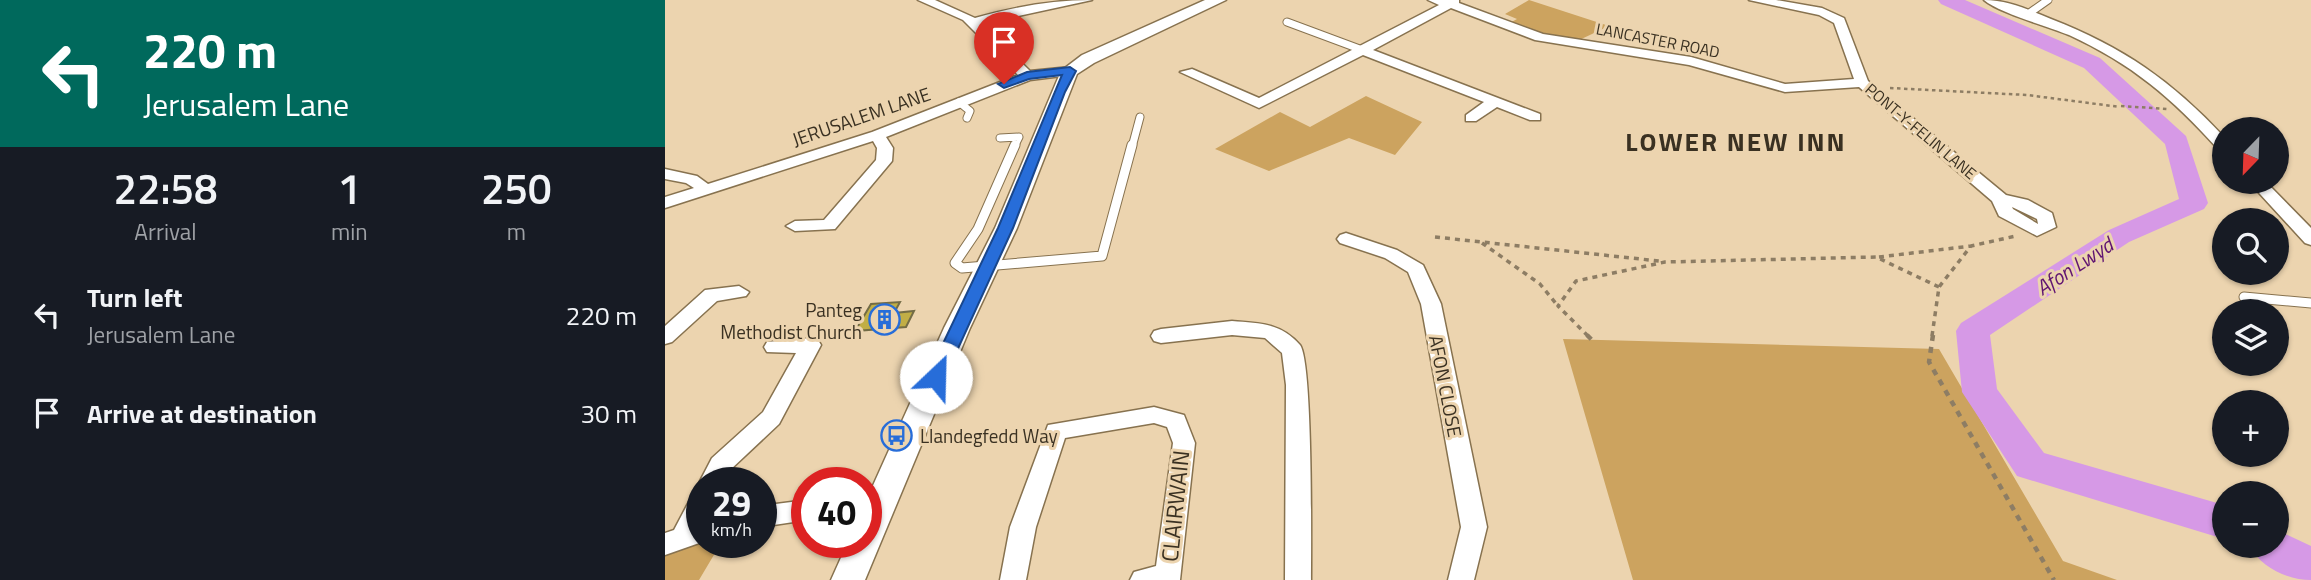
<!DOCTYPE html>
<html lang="en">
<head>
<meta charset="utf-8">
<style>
  body { margin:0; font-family:"Titillium Web",sans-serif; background:#20242c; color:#f1f3f6; height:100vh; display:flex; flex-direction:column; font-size:26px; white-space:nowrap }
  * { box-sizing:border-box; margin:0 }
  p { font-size:23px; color:#9ea1a6 }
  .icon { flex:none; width:38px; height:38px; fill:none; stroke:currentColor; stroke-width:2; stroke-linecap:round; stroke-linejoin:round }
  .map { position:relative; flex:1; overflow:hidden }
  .drawer { display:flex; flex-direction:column; background:#171b24; width:665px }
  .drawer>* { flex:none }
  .hud { background:#00695c; color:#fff; overflow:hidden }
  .needle { width:46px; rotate:203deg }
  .controls { position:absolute; left:1547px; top:117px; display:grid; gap:14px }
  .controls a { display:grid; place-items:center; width:77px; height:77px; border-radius:50%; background:#171b24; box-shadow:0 2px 5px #0004; font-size:35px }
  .speed { position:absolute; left:21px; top:467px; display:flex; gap:14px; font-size:35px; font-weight:700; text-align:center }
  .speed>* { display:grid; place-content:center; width:91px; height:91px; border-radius:50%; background:#171b24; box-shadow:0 2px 5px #0004; line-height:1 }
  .speed small { font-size:18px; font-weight:400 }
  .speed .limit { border:10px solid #d22; background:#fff; color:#111 }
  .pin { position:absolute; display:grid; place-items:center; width:60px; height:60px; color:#fff; margin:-72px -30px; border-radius:50% 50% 50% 0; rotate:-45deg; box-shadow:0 0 7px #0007 }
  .pin .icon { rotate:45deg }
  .me { position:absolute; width:77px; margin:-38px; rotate:24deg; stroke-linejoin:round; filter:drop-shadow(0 0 5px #0008) }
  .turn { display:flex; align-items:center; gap:24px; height:147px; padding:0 28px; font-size:32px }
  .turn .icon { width:91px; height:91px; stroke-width:2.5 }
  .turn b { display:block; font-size:49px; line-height:60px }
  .eta { display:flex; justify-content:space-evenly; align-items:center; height:119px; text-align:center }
  .eta b { font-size:42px; font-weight:600; line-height:49px }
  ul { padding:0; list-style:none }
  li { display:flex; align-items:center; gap:21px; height:98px; padding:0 28px }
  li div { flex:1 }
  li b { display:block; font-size:26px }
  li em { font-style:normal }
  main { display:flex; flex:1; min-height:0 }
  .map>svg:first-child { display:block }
  .green { fill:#cca35f }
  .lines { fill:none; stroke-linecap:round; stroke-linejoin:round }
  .river { fill:#d699e6; fill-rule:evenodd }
  .building { fill:#c1ae46; stroke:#736c46; stroke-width:2 }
  .service-far1-casing { stroke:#87724f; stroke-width:9 }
  .service-casing { stroke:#87724f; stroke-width:11 }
  .minor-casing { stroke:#87724f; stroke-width:3 }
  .tertiary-casing { stroke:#87724f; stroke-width:3 }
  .path-far2 { stroke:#8d7d64; stroke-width:2.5; stroke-dasharray:3.5 3.5; stroke-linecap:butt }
  .path-far1 { stroke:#8d7d64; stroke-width:3.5; stroke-dasharray:5 5; stroke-linecap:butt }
  .path { stroke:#8d7d64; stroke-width:4.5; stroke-dasharray:6 6; stroke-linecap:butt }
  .service-far1 { stroke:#fff; stroke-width:7 }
  .service { stroke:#fff; stroke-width:9 }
  .minor { fill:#fff; fill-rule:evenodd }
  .tertiary { fill:#fff; fill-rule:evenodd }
  .route { fill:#276dd9; stroke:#19478d; stroke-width:2 }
  .labels { text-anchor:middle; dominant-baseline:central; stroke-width:6; stroke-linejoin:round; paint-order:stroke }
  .far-street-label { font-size:16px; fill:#3a3122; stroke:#ecd4af }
  .street-label { font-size:19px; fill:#3a3122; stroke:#ecd4af }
  .poi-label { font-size:19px; fill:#3a3122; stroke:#ecd4af; text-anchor:end }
  .water-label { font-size:21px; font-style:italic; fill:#601471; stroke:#ecd4af }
  .near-street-label { font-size:23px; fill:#3a3122; stroke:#ecd4af }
  .district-label { font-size:26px; font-weight:bold; letter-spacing:2px; fill:#3a3122; stroke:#ecd4af }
</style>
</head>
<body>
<main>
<section class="drawer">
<div class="hud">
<div class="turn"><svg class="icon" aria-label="left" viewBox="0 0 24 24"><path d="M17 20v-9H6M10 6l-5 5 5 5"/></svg><div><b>220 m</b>Jerusalem Lane</div></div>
</div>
<div class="eta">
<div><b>22:58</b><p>Arrival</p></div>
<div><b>1</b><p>min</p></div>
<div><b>250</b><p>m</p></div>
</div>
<ul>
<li><svg class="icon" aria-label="left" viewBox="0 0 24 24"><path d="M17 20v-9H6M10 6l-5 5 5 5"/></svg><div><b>Turn left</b><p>Jerusalem Lane</p></div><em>220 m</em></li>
<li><svg class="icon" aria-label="arrive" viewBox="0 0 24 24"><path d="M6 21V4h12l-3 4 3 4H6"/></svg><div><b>Arrive at destination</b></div><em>30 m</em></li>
</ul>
</section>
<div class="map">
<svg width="1646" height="580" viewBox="0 0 1646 580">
  <rect width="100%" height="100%" fill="#ecd4af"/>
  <path class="green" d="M 864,0 L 944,26 L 910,42 L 841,25 L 852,19 L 840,14 Z
    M 701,96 L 757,122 L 730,155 L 684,138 L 604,171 L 550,149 L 615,112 L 645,127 Z
    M 898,339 L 1274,349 L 1398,561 L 1452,580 L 968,580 Z
    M 37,541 L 56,543 L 34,580 L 0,580 L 0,552 Z"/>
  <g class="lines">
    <path class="river" d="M 1273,0 L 1300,0 L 1435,58 L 1521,136 L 1543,203 L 1539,209 L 1464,242 L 1325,335 L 1332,389 L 1379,453 L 1559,505 L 1559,539 L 1352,476 L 1297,392 L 1291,331 L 1296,323 L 1444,230 L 1514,199 L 1500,144 L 1419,68 L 1276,4 Z
      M 1612,530 L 1646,546 L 1646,580 C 1623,580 1595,567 1585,546 L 1612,546 Z"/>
  </g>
  <path class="building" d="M 235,302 L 229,313 L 249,311 L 241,327 L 190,331 L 206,304 Z"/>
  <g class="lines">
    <defs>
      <path id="service-far1" d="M 1363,14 L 1383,0
        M 622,22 L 700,51
        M 294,102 L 305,111 L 302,118
        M 335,138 L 354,137 L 349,147
        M 467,147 L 475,117"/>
      <path id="service" d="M 350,145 L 313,229 L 290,263 L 297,268 L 437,256 L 467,145
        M 1579,297 L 1646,303"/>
      <path id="minor" d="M 253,0 L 270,0 L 310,18 C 349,7 387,0 427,0 L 317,24 L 365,71 L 405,67 L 412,71 L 405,75 L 365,80 L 221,137 L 228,148 L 227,161 L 170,229 L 130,231 L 121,226 L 130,221 L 159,220 L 211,160 L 212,148 L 208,141 L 0,208 L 0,197 L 29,188 L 21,183 L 0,179 L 0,169 L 32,176 L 43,184 L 207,132 L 353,75 L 298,20 Z
        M 763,0 L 794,0 L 794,3 L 878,34 L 1026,57 L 1120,84 L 1189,79 L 1169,23 L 1154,15 L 1084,0 L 1111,0 L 1157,8 L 1179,18 L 1203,81 L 1341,195 L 1363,200 L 1387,213 L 1391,227 L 1372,236 L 1334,216 L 1327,201 L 1194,87 L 1120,92 L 1024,65 L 870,40 L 786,8 L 708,50 L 875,114 L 875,120 L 865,120 L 832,107 L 811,121 L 801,121 L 801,115 L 819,102 L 698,55 L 594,108 L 515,72 L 527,69 L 594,98 L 774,5 ZM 1347,207 L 1372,219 L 1373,224 L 1348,209 Z
        M 1319,0 C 1343,0 1364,10 1386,19 C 1458,47 1507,81 1559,137 L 1559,151 L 1553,149 C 1507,98 1467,64 1404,35 C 1382,26 1334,13 1319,0 Z
        M 1584,182 L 1601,182 L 1646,228 L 1646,245 L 1640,243 Z
        M 681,233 L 732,250 L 758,265 L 776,304 L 822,527 L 809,580 L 783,580 L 796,527 L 756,304 L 743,272 L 720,258 L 675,243 L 672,239 L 675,235 Z
        M 74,286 L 84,292 L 81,296 L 52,301 L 7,342 L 0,344 L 0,326 L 40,290 Z
        M 567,321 C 594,323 616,323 635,345 C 648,362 646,547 646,580 L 620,580 L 621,385 L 617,353 L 600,338 L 567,335 L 496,343 L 489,341 L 486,336 L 489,331 L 496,329 Z
        M 146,338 L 153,340 L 156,345 L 114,424 L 64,471 L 58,483 L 37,483 L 37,488 L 34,483 L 47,458 L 98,412 L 131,353 L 102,352 L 99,347 L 102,342 Z
        M 489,407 L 519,415 L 530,443 L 515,580 L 465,580 L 469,572 L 491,566 L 508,443 L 502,427 L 489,423 L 400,438 L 371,527 L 361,580 L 335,580 L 345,527 L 383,425 Z
        M 37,491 L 37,542 L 0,555 L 0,533 L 9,530 L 28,494 Z
        M 142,500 L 142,520 L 96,527 L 96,506 Z"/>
      <path id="tertiary" d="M 540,0 L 561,0 L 429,63 L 412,74 L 352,228 L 305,328 L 200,580 L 166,580 L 183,542 L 201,542 L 201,501 L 279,328 L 330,228 L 396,71 L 417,55 Z"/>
    </defs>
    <use href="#service-far1" class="service-far1-casing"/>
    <use href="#service" class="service-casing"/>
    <use href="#minor" class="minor-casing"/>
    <use href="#tertiary" class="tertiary-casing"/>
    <path class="path-far2" d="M 1225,88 L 1362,95 L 1455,107
      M 1456,106 L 1502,109"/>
    <path class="path-far1" d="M 770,237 L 994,261
      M 817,243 L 875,284 L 893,306
      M 1214,257 L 1306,246
      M 923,336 L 893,306 L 911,281 L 1000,262 L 1211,257 L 1274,287
      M 1267,336 L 1274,287 L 1306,246 L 1351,236"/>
    <path class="path" d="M 922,335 L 927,340
      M 1268,335 L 1264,362 L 1389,580"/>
    <use href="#service-far1" class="service-far1"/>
    <use href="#service" class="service"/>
    <use href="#minor" class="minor"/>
    <use href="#tertiary" class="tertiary"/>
  </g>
  <path class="route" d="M 405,67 L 411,71 L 400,92 L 348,228 L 280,377 L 277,382 L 264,382 L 262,377 L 333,228 L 397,75 L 364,79 L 339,88 L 333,84 L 362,72 Z"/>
  <defs>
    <symbol id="building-ring" viewBox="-11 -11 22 22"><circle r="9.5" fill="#ecd4af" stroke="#276dd9" stroke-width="1.5"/><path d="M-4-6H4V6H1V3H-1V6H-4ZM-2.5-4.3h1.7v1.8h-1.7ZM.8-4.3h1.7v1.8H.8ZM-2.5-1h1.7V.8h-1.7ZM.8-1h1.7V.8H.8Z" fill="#276dd9"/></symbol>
    <symbol id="bus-ring" viewBox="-11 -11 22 22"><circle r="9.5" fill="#ecd4af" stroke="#276dd9" stroke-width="1.5"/><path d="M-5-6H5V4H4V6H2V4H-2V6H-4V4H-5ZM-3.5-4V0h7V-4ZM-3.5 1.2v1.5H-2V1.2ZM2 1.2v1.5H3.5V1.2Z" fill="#276dd9"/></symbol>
  </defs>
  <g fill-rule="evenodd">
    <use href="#building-ring" x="202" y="302" width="35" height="35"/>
    <use href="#bus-ring" x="214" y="418" width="35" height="35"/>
  </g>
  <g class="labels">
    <g class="far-street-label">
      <text transform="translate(993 40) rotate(11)">LANCASTER ROAD</text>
      <text transform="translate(1256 131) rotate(40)">PONT-Y-FELIN LANE</text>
    </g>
    <g class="street-label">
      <text transform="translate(196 116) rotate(-19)">JERUSALEM LANE</text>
      <text transform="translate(781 386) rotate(79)">AFON CLOSE</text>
    </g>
    <g class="poi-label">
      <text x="197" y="309">Panteg<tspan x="197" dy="22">Methodist Church</tspan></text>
      <text x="255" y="435" text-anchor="start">Llandegfedd Way</text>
    </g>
    <g class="water-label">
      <text transform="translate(1409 266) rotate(-33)">Afon Lwyd</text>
    </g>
    <g class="near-street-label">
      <text transform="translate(510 506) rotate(-84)">CLAIRWAIN</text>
    </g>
    <g class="district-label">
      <text x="1071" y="141">LOWER NEW INN</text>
    </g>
  </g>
</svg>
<div class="controls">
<a><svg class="needle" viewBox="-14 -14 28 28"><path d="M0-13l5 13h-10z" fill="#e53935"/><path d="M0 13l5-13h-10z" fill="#9ea1a6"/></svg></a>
<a><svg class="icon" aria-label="search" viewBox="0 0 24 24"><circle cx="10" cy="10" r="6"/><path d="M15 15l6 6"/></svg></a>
<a><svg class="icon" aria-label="layers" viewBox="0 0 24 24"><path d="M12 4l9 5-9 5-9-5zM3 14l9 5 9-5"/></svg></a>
<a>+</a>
<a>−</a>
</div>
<div class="speed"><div>29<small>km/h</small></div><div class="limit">40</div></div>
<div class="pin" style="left:339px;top:84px;background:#d93025"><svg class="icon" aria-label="arrive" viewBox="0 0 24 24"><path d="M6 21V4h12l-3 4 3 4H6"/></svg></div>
<svg class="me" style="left:271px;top:377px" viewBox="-20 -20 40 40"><circle r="19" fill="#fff"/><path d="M0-13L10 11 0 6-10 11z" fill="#276dd9"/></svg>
</div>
</main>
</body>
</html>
